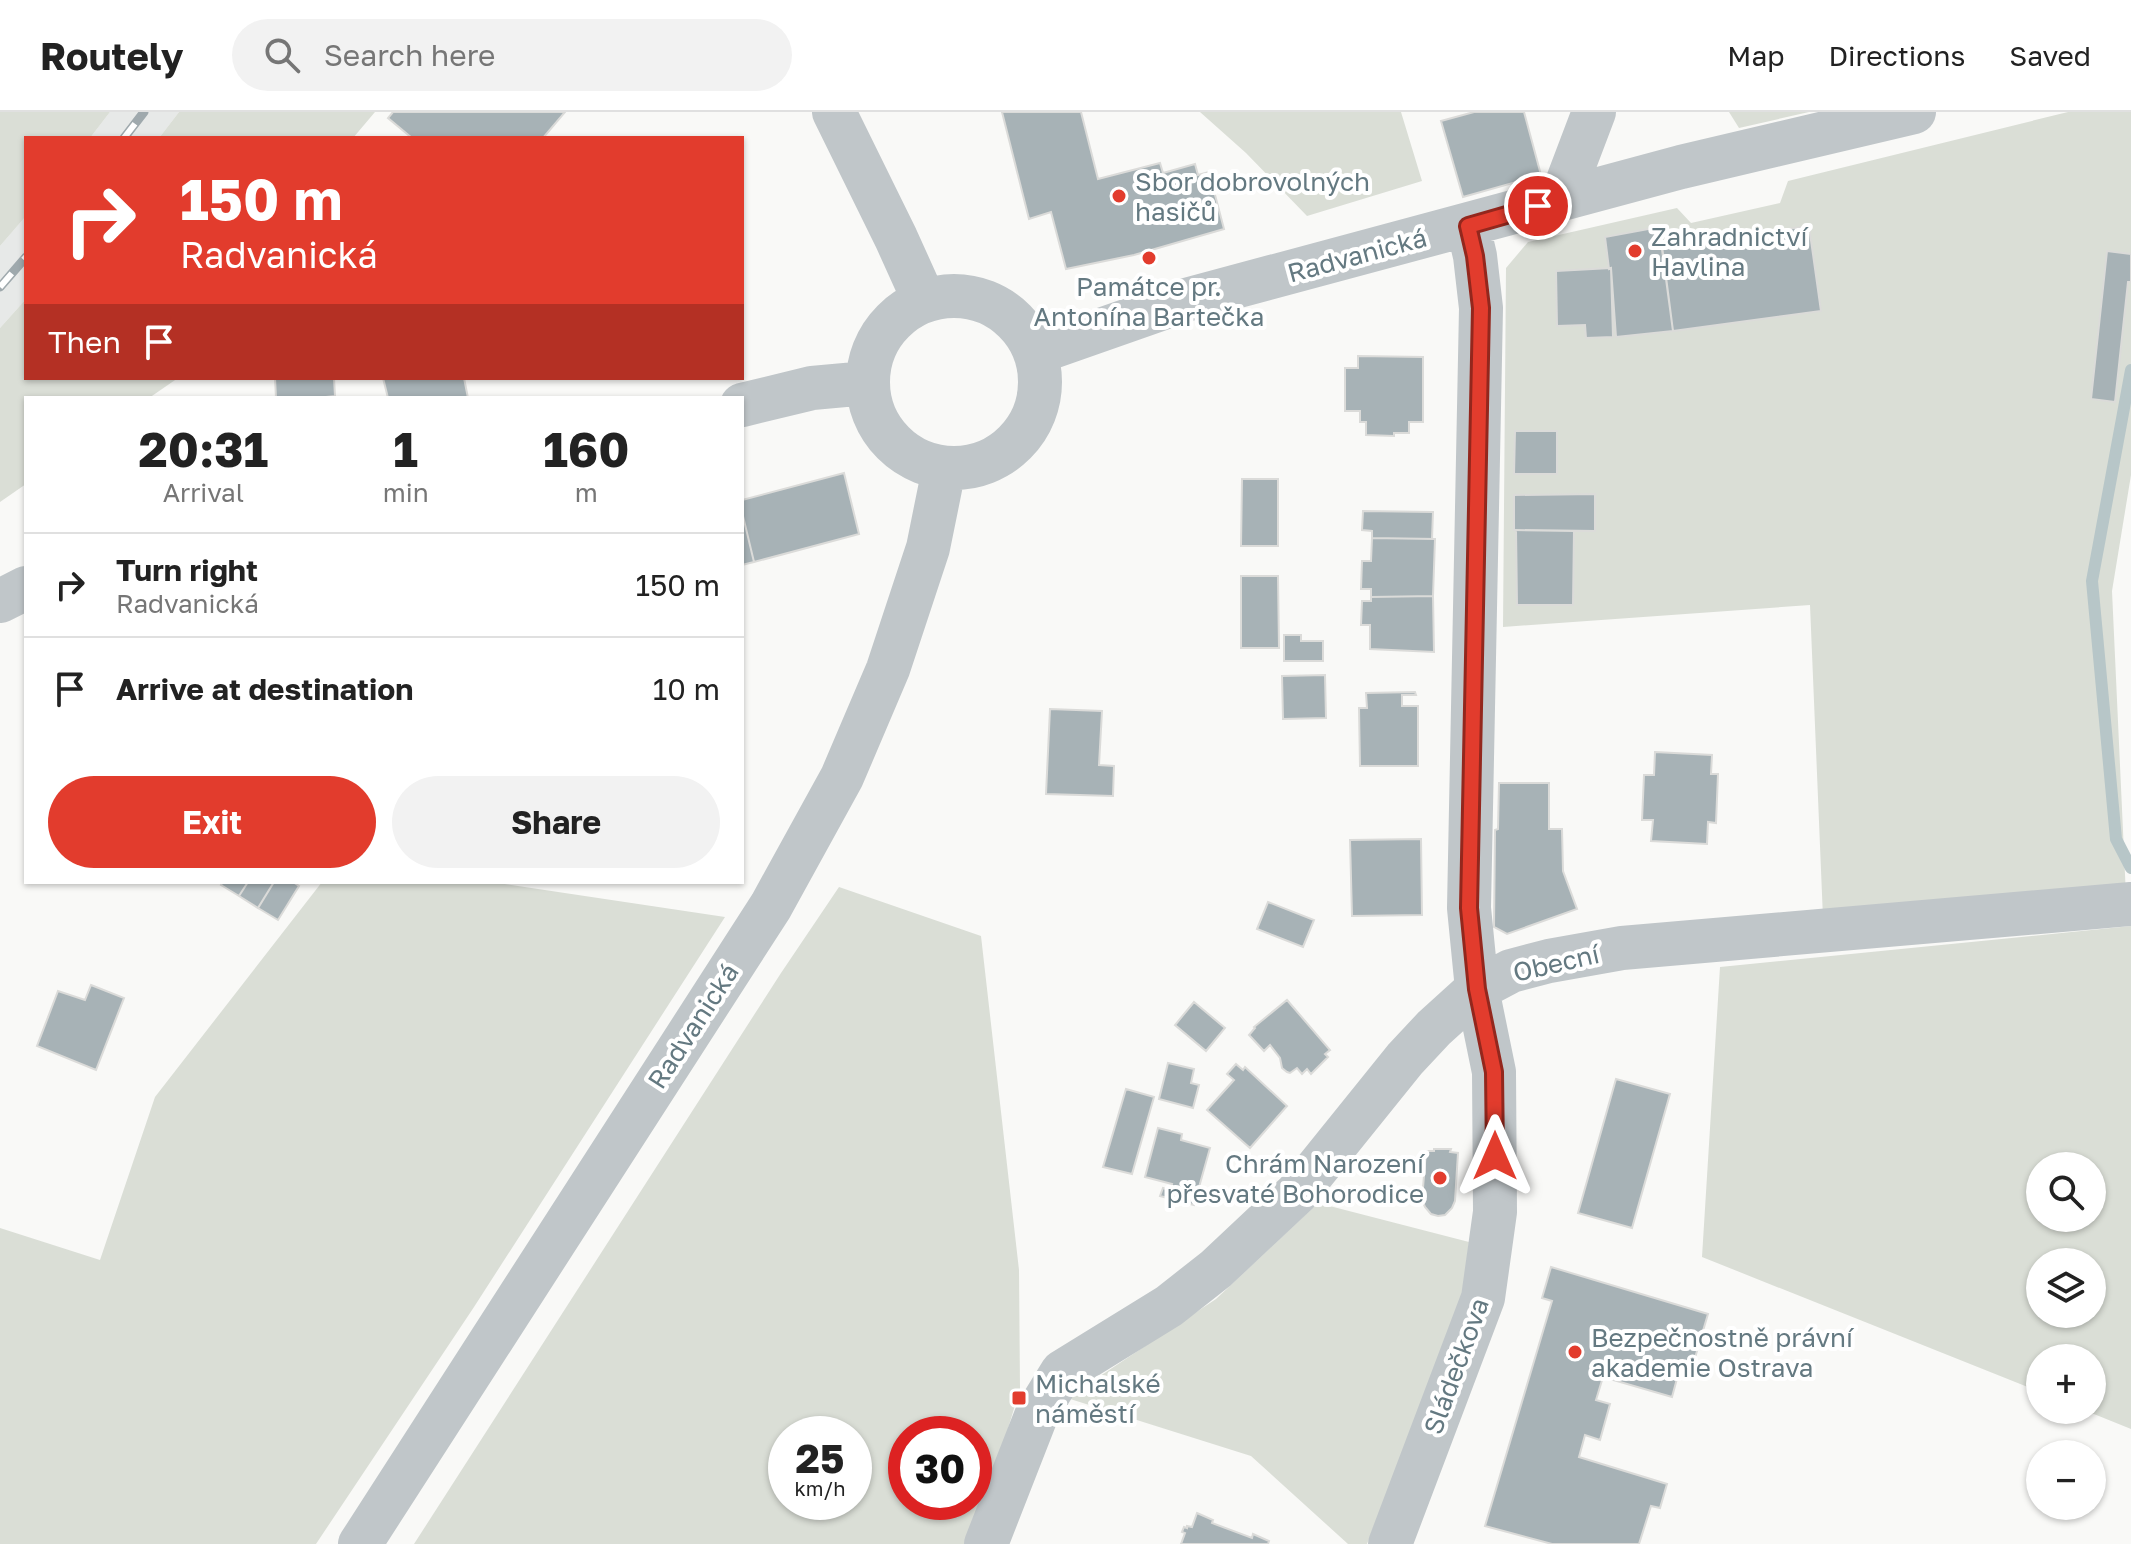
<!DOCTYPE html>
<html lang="en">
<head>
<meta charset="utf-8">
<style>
  body { margin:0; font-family:"Golos Text",sans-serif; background:#f2f2f2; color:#222; height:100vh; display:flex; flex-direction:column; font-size:30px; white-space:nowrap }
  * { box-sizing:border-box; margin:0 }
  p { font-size:26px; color:#767676 }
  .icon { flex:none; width:44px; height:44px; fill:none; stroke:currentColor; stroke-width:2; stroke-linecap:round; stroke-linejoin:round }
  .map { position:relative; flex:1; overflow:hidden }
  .sheet { position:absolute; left:24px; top:284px; width:720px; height:488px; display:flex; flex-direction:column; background:#fff; border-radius:0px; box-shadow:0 2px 6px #0004 }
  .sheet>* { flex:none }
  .banner { position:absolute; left:24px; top:24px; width:720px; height:244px; border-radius:0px; box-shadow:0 2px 6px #0004; background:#e23c2d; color:#fff; overflow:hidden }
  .controls { position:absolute; left:2026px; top:1040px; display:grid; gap:16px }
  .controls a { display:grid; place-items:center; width:80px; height:80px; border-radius:50%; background:#fff; box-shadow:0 2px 6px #0004; font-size:40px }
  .speed { position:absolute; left:768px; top:1304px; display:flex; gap:16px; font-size:40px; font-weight:700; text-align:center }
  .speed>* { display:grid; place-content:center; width:104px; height:104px; border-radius:50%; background:#fff; box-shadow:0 2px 6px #0004; line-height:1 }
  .speed small { font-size:20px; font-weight:400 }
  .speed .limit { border:12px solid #d22; background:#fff; color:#111 }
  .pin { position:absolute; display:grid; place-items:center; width:68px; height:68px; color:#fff; margin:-34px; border:4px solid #fff; border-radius:50%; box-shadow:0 2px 8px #0007 }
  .me { position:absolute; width:88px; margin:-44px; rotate:0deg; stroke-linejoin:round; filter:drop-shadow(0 0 6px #0008) }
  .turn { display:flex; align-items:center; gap:28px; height:168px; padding:0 24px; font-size:36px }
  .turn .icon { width:104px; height:104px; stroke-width:2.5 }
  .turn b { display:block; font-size:56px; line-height:68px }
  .then { display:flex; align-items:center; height:76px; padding:0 24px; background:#0003; gap:16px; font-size:30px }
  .eta { display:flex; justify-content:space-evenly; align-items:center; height:136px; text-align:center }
  .eta b { font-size:48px; font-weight:700; line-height:56px }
  .primary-button { display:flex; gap:16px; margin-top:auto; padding:16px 24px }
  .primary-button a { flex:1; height:92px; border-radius:48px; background:#e23c2d; color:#fff; font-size:32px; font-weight:700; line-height:92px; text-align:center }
  .primary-button a+a { background:#f2f2f2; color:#222 }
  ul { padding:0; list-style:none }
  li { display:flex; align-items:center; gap:24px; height:104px; padding:0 24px; border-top:2px solid #e0e0e0 }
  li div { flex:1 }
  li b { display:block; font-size:30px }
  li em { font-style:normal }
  header { display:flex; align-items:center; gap:48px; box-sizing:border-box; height:112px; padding:0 40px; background:#fff; border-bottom:2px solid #e0e0e0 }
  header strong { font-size:38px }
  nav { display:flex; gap:44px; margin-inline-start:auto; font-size:28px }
  .search { width:560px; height:72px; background:#f2f2f2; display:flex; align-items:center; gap:20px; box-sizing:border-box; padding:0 28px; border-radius:44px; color:#767676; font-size:30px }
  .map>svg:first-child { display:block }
  .built { fill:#e7e9e8 }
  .green { fill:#daded6; fill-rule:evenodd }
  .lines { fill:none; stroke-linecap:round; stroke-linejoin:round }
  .stream { stroke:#b7c6c8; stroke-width:12 }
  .building { fill:#a7b2b6; stroke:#dbdbd9; stroke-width:2 }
  .minor { stroke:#c0c6c9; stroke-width:44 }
  .rail-casing { stroke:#9fa9ad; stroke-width:9 }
  .rail { stroke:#fff; stroke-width:6; stroke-dasharray:18; stroke-linecap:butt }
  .route-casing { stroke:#93271d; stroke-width:20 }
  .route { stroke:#e23c2d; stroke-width:14 }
  .poi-dot { fill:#e23c2d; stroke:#fff; stroke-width:3 }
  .labels { text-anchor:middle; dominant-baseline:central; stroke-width:8; stroke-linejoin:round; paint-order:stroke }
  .poi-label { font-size:26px; fill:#647981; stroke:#fff; text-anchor:start }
  .street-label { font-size:26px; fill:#647981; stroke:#fff }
</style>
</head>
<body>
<header>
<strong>Routely</strong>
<div class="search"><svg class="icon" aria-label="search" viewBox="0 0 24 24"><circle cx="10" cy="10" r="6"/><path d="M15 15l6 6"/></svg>Search here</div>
<nav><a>Map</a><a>Directions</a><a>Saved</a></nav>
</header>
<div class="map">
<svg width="2131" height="1432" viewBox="0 0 2131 1432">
  <rect width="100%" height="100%" fill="#f9f9f7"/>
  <path class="built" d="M 110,0 L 179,0 L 159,26 L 90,26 Z
    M 26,104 L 26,187 L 0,216 L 0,134 Z"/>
  <path class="green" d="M 0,0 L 110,0 L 90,26 L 26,26 L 26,104 L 0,134 Z
    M 179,0 L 375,0 L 353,26 L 159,26 Z
    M 1200,0 L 1401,0 L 1422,69 L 1307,104 L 1246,41 Z
    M 1729,0 L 1809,0 L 1739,16 Z
    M 2068,0 L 2131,0 L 2131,363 L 2112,479 L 2126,784 L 1823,806 L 1810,493 L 1503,515 L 1506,156 L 1528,130 L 1677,96 L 1691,111 L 1780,91 L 1788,69 Z
    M 26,187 L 26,266 L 178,266 L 149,286 L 26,286 L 26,372 L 0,390 L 0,216 Z
    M 322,770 L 491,770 L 725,805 L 474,1195 L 316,1432 L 0,1432 L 0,1116 L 100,1148 L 155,985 Z
    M 839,775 L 981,824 L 1019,1158 L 1020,1277 L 973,1432 L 414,1432 L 781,861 ZM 786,1322 L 854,1322 L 854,1390 L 786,1390 ZM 906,1322 L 974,1322 L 974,1390 L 906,1390 Z
    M 2131,814 L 2131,1317 L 2084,1298 L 2092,1298 L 2092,1246 L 2040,1246 L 2040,1280 L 1702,1145 L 1720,855 ZM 2040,1054 L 2092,1054 L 2092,1106 L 2040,1106 ZM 2040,1150 L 2092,1150 L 2092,1202 L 2040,1202 Z
    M 1318,1091 L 1469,1130 L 1462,1187 L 1367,1432 L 1348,1432 L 1251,1344 L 1067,1286 L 1216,1187 Z"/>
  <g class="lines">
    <path class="stream" d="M 2131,258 L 2092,469 L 2116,727 L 2131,756"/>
  </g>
  <path class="building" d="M 393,0 L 565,0 L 543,26 L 412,26 L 388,6 Z
    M 1002,0 L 1081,0 L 1098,67 L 1160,51 L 1163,61 L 1195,52 L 1198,63 L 1209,60 L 1224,117 L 1134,143 L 1066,157 L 1051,100 L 1029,107 Z
    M 1474,0 L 1524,0 L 1541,63 L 1463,85 L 1441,9 Z
    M 1809,114 L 1821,199 L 1673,219 L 1662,134 Z
    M 1659,115 L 1673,219 L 1616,225 L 1611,156 L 1609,157 L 1605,125 Z
    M 2107,139 L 2131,142 L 2131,170 L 2128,170 L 2115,290 L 2091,287 Z
    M 1611,156 L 1613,225 L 1586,226 L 1585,213 L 1557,214 L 1556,159 Z
    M 1358,244 L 1423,245 L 1423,310 L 1409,310 L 1409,321 L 1394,321 L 1394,324 L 1366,323 L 1366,310 L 1360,310 L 1360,299 L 1345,299 L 1345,256 L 1358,256 Z
    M 275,266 L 334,266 L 335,284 L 317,286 L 276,286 Z
    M 383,266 L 464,266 L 468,286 L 388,286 Z
    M 1515,319 L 1557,319 L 1557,362 L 1514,362 Z
    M 844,361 L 859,422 L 754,450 L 742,400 L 742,388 Z
    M 1242,367 L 1278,367 L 1278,434 L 1241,434 Z
    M 1595,382 L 1595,419 L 1514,418 L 1514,383 Z
    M 1363,399 L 1433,400 L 1432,427 L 1372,426 L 1372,419 L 1362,418 Z
    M 742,400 L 754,450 L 742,453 Z
    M 1516,418 L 1574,419 L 1573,493 L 1517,493 Z
    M 1372,426 L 1435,427 L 1433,484 L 1371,485 L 1371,477 L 1361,477 L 1362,449 L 1371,449 Z
    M 1241,464 L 1278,464 L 1279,536 L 1241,536 Z
    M 1433,484 L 1434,540 L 1370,537 L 1370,513 L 1361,513 L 1362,489 L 1371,489 L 1371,485 Z
    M 1284,523 L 1301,523 L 1301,529 L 1323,529 L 1323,549 L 1284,549 Z
    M 1325,563 L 1326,606 L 1283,607 L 1282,564 Z
    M 1415,580 L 1416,583 L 1402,583 L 1402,594 L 1418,594 L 1418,654 L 1360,654 L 1359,596 L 1367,596 L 1366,581 Z
    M 1050,597 L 1102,599 L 1099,653 L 1114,654 L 1113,684 L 1046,682 Z
    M 1655,640 L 1712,643 L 1711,662 L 1718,662 L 1716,711 L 1708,710 L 1707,732 L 1651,729 L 1653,708 L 1642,708 L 1644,663 L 1654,663 Z
    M 1499,671 L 1549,671 L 1549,717 L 1562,717 L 1563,759 L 1577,797 L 1507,822 L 1494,815 L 1495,718 L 1498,717 Z
    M 1421,727 L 1422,803 L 1352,804 L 1350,728 Z
    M 223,770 L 248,770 L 239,784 L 221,773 Z
    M 248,770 L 274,770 L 258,796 L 239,784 Z
    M 274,770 L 293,770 L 299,774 L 278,808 L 258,796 Z
    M 1268,790 L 1314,808 L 1303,835 L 1257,817 Z
    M 91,873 L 124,886 L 96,958 L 37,934 L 58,879 L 85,888 Z
    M 1287,888 L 1330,938 L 1325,942 L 1328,945 L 1311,962 L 1307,957 L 1302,962 L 1297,956 L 1290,961 L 1287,960 L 1282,956 L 1280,946 L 1270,933 L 1264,939 L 1249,923 L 1255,916 L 1254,915 Z
    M 1194,890 L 1225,916 L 1206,939 L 1175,913 Z
    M 1168,951 L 1194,957 L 1191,971 L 1199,973 L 1193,996 L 1159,987 Z
    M 1236,952 L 1243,958 L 1245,955 L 1287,994 L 1250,1036 L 1207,998 L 1234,968 L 1227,962 Z
    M 1616,967 L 1670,982 L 1632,1116 L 1578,1101 Z
    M 1126,977 L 1154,985 L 1132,1062 L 1103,1055 Z
    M 1158,1016 L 1182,1022 L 1181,1028 L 1210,1036 L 1194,1093 L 1160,1084 L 1163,1076 L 1170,1078 L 1172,1072 L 1145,1065 Z
    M 1434,1037 L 1451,1037 L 1450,1040 L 1458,1041 L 1455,1089 L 1452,1096 L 1445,1103 L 1438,1104 L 1431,1102 L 1425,1095 L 1422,1088 L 1426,1039 L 1434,1039 Z
    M 1551,1155 L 1708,1202 L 1689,1266 L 1678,1263 L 1672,1285 L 1603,1265 L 1596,1288 L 1610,1292 L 1600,1328 L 1585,1323 L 1579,1345 L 1667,1372 L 1660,1396 L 1651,1394 L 1639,1432 L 1552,1432 L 1485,1414 L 1552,1189 L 1542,1186 Z
    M 1197,1401 L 1213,1408 L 1212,1411 L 1252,1426 L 1253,1422 L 1269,1429 L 1268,1432 L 1181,1432 L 1185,1421 L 1182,1420 L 1184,1415 L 1187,1416 L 1187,1414 L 1192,1415 Z"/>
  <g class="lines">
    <path class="minor" d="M 834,0 L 896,126 L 924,188
      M 1561,87 L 1594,0
      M868 270a86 86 0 1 1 172 0a86 86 0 1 1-172 0Z
      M 1035,241 L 1186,188 L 1681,55 L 1914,0
      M 742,293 L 812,276 L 867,271
      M 0,489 L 26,476
      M 360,1432 L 771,794 L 842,665 L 888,557 L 928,436 L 944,357
      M 986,1432 L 1038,1299 L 1062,1260 L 1169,1194 L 1216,1157 L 1297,1081 L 1405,947 L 1434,916 L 1477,877 L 1511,859 L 1549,849 L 1622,836 L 2131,792
      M 1390,1432 L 1483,1186 L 1495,1100 L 1494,960 L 1477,877 L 1469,796 L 1481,196 L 1475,144 L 1468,114"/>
    <defs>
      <path id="rail" d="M 124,26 L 144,0
        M 0,175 L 26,145"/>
    </defs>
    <use href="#rail" class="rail-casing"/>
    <use href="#rail" class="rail"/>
  </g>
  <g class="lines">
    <defs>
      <path id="route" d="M 1495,1044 L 1494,960 L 1477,877 L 1469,796 L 1481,196 L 1475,144 L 1468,114 L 1538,94"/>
    </defs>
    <use href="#route" class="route-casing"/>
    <use href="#route" class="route"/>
  </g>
  <g class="poi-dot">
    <circle cx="1119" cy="84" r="8"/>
    <circle cx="1635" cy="139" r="8"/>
    <circle cx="1149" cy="146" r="8"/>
    <circle cx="1440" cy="1066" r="8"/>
    <circle cx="1575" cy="1240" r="8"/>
    <rect x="1011" y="1278" width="16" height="16" rx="4"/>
  </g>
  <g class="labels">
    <g class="poi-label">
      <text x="1135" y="69">Sbor dobrovolných<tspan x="1135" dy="30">hasičů</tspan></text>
      <text x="1651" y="124">Zahradnictví<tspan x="1651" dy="30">Havlina</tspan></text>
      <text x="1149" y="174" text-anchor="middle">Památce pr.<tspan x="1149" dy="30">Antonína Bartečka</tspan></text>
      <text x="1424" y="1051" text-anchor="end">Chrám Narození<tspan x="1424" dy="30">přesvaté Bohorodice</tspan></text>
      <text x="1591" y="1225">Bezpečnostně právní<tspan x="1591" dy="30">akademie Ostrava</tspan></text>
      <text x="1035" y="1271">Michalské<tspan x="1035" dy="30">náměstí</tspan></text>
    </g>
    <g class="street-label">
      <text transform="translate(1357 143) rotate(-15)">Radvanická</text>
      <text transform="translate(1556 851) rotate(-13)">Obecní</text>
      <text transform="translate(693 914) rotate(-57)">Radvanická</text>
      <text transform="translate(1456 1254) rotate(-70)">Sládečkova</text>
    </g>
  </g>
</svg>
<div class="controls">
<a><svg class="icon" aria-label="search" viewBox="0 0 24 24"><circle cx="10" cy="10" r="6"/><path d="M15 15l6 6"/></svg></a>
<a><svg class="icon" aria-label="layers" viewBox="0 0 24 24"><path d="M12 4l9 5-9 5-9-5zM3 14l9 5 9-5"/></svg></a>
<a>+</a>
<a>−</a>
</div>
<div class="speed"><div>25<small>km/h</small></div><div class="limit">30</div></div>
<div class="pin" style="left:1538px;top:94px;background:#d93025"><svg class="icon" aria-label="arrive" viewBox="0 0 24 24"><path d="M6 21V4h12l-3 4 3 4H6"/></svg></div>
<svg class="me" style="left:1495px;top:1044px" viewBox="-20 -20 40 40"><path d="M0-17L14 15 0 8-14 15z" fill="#e23c2d" stroke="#fff" stroke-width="4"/></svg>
<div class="banner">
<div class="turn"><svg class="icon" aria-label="right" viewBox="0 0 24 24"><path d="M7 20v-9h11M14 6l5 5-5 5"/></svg><div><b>150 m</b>Radvanická</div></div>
<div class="then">Then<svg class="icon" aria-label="arrive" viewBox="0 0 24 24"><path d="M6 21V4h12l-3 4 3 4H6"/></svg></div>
</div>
<section class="sheet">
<div class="eta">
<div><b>20:31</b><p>Arrival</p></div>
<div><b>1</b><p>min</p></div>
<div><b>160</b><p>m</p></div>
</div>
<ul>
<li><svg class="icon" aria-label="right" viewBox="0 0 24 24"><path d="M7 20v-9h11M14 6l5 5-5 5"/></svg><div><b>Turn right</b><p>Radvanická</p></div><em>150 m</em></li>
<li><svg class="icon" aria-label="arrive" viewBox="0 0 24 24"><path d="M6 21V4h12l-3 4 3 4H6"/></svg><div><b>Arrive at destination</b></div><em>10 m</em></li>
</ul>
<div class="primary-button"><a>Exit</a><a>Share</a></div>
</section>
</div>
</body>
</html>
